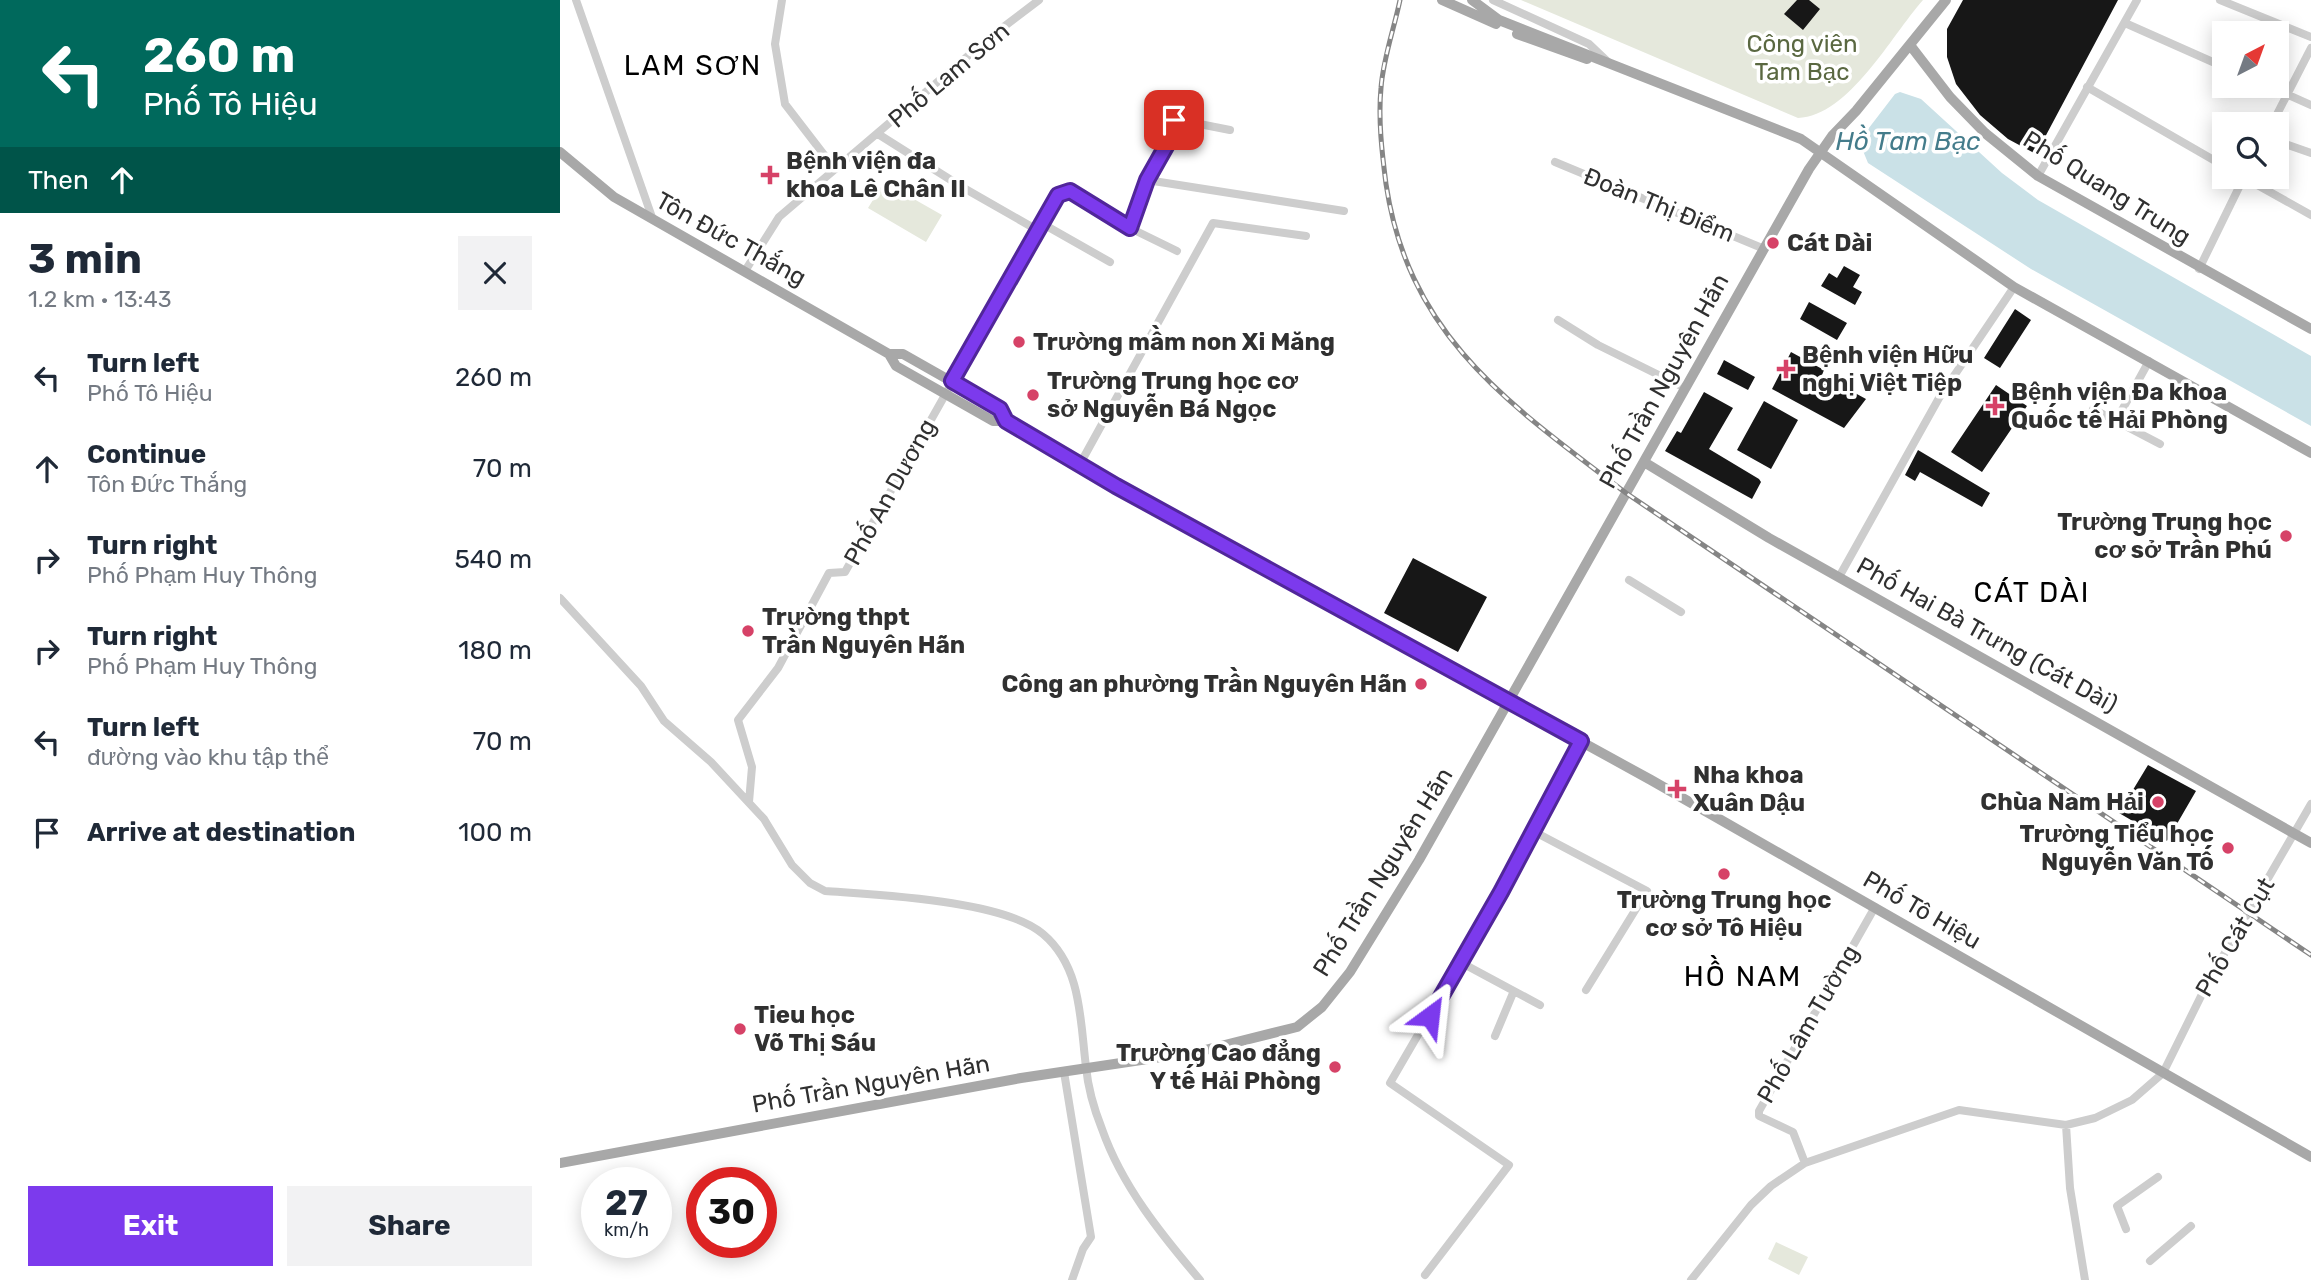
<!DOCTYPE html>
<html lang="en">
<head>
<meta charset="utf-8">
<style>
  body { margin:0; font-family:Rubik,sans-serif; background:#f2f2f3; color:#1f2937; height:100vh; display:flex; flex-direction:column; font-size:26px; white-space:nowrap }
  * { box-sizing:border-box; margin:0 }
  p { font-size:23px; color:#747a83 }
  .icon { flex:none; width:38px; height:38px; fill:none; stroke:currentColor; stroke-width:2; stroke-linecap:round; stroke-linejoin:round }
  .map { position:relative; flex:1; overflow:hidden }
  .sheet { display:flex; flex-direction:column; background:#fff; width:560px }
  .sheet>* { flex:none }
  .hud { background:#00695c; color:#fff; overflow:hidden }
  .needle { width:46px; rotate:41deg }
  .buttons { position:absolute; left:1652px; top:21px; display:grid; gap:14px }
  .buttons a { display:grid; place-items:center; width:77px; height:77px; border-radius:0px; background:#fff; box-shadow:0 4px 18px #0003; font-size:35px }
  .speed { position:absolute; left:21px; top:1167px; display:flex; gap:14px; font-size:35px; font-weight:700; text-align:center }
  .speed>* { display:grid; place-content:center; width:91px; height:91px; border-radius:50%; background:#fff; box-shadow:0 4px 18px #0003; line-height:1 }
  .speed small { font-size:18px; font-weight:400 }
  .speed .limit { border:10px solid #d22; background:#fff; color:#111 }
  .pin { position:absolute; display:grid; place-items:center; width:60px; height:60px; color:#fff; margin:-30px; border-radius:14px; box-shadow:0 4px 10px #0006 }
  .me { position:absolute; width:77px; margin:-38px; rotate:30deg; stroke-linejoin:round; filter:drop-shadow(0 0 5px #0008) }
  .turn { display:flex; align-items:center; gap:24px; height:147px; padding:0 28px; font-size:32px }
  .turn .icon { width:91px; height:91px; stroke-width:2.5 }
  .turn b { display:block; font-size:49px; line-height:60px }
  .then { display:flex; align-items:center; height:66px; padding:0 28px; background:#0003; gap:14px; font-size:26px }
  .round { display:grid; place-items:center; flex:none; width:74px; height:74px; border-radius:0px; background:#f2f2f3 }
  .summary { display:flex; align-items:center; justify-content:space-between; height:119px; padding:0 28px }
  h1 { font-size:42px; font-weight:700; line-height:52px }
  .primary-button { display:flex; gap:14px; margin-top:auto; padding:14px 28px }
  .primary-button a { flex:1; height:80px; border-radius:0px; background:#7c3aed; color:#fff; font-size:28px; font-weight:700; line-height:80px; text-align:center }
  .primary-button a+a { background:#f2f2f3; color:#1f2937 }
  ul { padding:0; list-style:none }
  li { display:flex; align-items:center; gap:21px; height:91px; padding:0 28px }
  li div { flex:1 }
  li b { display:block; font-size:26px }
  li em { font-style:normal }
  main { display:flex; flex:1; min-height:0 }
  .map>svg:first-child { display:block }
  .green { fill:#e5e8dc }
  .water { fill:#cae1e7 }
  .building { fill:#171717 }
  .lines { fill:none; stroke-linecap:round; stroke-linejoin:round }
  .minor { stroke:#cdcdcd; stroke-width:8 }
  .major { stroke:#a8a8a8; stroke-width:10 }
  .rail-casing { stroke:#858585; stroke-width:5 }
  .rail { stroke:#fff; stroke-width:2.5; stroke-dasharray:8; stroke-linecap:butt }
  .route-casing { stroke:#51269a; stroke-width:18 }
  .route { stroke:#7c3aed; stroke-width:12 }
  .poi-dot { fill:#d64267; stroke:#fff; stroke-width:2.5 }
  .labels { text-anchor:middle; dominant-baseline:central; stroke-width:7; stroke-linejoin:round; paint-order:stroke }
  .park-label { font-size:24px; fill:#5a6841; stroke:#fff }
  .street-label { font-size:24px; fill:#303030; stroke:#fff }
  .poi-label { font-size:24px; font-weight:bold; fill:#303030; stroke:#fff; text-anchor:start }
  .water-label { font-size:26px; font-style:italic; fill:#447c8b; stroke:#fff }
  .quarter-label { font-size:28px; letter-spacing:2px; fill:#000; stroke:#fff }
</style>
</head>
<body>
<main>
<section class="sheet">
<div class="hud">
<div class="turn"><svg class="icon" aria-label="left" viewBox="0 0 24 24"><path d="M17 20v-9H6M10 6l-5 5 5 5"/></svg><div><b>260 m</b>Phố Tô Hiệu</div></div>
<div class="then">Then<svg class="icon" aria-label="ahead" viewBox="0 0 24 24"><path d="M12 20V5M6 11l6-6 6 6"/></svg></div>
</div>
<div class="summary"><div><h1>3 min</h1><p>1.2 km · 13:43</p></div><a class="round"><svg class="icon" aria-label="close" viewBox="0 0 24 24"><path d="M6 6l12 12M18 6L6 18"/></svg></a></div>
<ul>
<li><svg class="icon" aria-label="left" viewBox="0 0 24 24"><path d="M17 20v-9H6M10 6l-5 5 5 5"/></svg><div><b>Turn left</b><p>Phố Tô Hiệu</p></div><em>260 m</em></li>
<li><svg class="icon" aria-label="ahead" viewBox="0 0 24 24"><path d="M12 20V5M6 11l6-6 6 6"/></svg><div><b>Continue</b><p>Tôn Đức Thắng</p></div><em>70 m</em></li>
<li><svg class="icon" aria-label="right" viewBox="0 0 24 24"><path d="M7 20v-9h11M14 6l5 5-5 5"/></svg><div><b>Turn right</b><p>Phố Phạm Huy Thông</p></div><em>540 m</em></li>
<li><svg class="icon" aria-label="right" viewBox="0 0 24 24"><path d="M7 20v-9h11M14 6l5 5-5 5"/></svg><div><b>Turn right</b><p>Phố Phạm Huy Thông</p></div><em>180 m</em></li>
<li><svg class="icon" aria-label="left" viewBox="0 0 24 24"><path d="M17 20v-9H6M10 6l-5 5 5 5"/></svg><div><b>Turn left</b><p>đường vào khu tập thể</p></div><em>70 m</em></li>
<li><svg class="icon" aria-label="arrive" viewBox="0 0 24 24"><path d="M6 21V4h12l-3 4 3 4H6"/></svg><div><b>Arrive at destination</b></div><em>100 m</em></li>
</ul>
<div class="primary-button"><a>Exit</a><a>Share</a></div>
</section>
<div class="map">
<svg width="1751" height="1280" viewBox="0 0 1751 1280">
  <rect width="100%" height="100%" fill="#fff"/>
  <path class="green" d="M 961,0 L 1363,0 C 1331,36 1289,116 1238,118 Z
    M 324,182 L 382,215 L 366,242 L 308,208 Z
    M 1216,1242 L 1248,1257 L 1239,1275 L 1208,1259 Z"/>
  <path class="water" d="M 1340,92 L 1361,99 L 1442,173 L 1478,200 L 1751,356 L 1751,426 L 1471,269 L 1308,163 L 1301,146 L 1302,137 L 1335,94 Z"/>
  <path class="building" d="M 1237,0 L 1249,0 L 1260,9 L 1243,30 L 1224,14 Z
    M 1403,0 L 1558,0 L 1476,154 L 1448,139 L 1420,115 L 1396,84 L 1387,57 L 1387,29 Z
    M 1284,266 L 1300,275 L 1293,287 L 1302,292 L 1295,305 L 1261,286 L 1269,273 L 1277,278 Z
    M 1249,302 L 1287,323 L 1277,340 L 1240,319 Z
    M 1455,309 L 1471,320 L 1440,368 L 1424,358 Z
    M 1231,352 L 1264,370 L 1262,375 L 1306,399 L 1284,428 L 1212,389 Z
    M 1164,360 L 1195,377 L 1188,390 L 1157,374 Z
    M 1436,385 L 1467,406 L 1422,472 L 1391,452 Z
    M 1144,392 L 1173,408 L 1149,449 L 1199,479 L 1201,482 L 1192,499 L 1105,451 L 1117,431 L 1121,433 Z
    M 1204,401 L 1238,420 L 1211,469 L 1177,450 Z
    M 1358,450 L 1430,493 L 1422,507 L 1360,472 L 1355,481 L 1345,475 Z
    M 853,558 L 927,597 L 898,652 L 824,613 Z
    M 1588,765 L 1636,791 L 1607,841 L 1559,813 Z"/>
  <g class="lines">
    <path class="minor" d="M 16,0 L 93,220
      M 222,0 L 215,44 L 225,104 L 275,169
      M 933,0 L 1029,44 L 1048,62
      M 1660,0 L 1751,37
      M 1565,23 L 1664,67
      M 1708,86 L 1751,105
      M 1527,87 L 1664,166
      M 1712,124 L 1751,48
      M 318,134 L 402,187 L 479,231
      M 1717,141 L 1751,153
      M 995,162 L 1202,248
      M 1478,176 L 1577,0
      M 1683,177 L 1751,215
      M 587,180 L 784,211
      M 483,224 L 550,262
      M 570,228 L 587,180 L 609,141 L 614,119 L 670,130
      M 1639,269 L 1684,177
      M 185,271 L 219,217 L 429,38 L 479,0
      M 998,320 L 1038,345 L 1125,388
      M 1533,409 L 1600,444
      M 1556,421 L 1589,361
      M 520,464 L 653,223 L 746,236
      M 1279,577 L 1379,398 L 1454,287
      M 1069,580 L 1121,612
      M 0,598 L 81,686 L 104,721 L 151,762 L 204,819 L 232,865 L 250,883 L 265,891 C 318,895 444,900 483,934 C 522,967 520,1020 526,1067 C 528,1088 534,1109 542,1129 C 562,1186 601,1234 640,1280
      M 189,802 L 192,767 L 178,720 L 218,668 L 269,573 L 285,572 L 498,195 L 510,191 L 570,228 L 617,251
      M 971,830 L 1087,891 L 1026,990
      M 900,962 L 980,1005
      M 935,1036 L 953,993
      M 504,1072 L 531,1237 L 523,1249 L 512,1280
      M 1506,1125 L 1510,1188 L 1525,1280
      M 1245,1163 L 1233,1132 L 1199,1116 L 1199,1111 L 1315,907
      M 1566,1229 L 1557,1206 L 1598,1177
      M 1590,1261 L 1631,1226
      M 865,1275 L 949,1165 L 830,1083 L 941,892 L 1021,741
      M 1131,1280 L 1191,1205 L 1211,1186 L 1245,1163 L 1399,1110 L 1506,1125 L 1535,1118 L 1572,1100 L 1603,1073 L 1648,982 L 1751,804"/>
    <path class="major" d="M 882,0 L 936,24
      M 912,0 L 939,20 L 1241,139 L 1454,287 L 1751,453
      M 957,34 L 1027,59
      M 1350,45 L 1390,97 L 1425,133 L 1478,176 L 1751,329
      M 0,152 L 54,197 L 329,354 L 336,366 L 433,421 L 446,421 L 556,486 L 1091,780 L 1751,1157
      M 329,354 L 343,354 L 440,409 L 446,421
      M 1084,462 L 1209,538 L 1751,843
      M 0,1163 L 461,1078 L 641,1051 L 737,1027 L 762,1007 L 790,972 L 859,860 L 1249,169 L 1272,136 L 1296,111 L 1386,0"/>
    <defs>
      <path id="rail" d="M 840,0 C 834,29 823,59 821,88 C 818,119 822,153 826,184 C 849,338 951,405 1066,493 L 1751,955"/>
    </defs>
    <use href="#rail" class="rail-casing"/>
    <use href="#rail" class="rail"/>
  </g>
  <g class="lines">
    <defs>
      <path id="route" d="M 614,120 L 609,141 L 587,180 L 570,228 L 510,191 L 498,195 L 392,381 L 440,409 L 446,421 L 556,486 L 1021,741 L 941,892 L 870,1016"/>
    </defs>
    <use href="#route" class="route-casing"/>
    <use href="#route" class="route"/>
  </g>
  <g class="poi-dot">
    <path d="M206.5 164.5h7v7h7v7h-7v7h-7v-7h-7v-7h7z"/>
    <circle cx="1213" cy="243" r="7"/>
    <circle cx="459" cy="342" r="7"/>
    <path d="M1222.5 358.5h7v7h7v7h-7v7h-7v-7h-7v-7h7z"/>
    <circle cx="473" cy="395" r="7"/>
    <path d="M1431.5 395.5h7v7h7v7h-7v7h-7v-7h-7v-7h7z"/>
    <circle cx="1726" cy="536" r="7"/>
    <circle cx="188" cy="631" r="7"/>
    <circle cx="861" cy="684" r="7"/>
    <path d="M1113.5 778.5h7v7h7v7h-7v7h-7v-7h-7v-7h7z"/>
    <circle cx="1598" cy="802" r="7"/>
    <circle cx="1668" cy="848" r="7"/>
    <circle cx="1164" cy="874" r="7"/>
    <circle cx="180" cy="1029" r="7"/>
    <circle cx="775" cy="1067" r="7"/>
  </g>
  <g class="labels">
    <g class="park-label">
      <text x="1242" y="44">Công viên<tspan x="1242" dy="28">Tam Bạc</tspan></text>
    </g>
    <g class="street-label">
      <text transform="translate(389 75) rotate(-40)">Phố Lam Sơn</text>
      <text transform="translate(1547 188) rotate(32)">Phố Quang Trung</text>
      <text transform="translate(1099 205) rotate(22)">Đoàn Thị Điểm</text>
      <text transform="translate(171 239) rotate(29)">Tôn Đức Thắng</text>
      <text transform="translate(1104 381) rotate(-61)">Phố Trần Nguyên Hãn</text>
      <text transform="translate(330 492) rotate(-61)">Phố An Dương</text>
      <text transform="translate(1427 635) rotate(29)">Phố Hai Bà Trưng (Cát Dài)</text>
      <text transform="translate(823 872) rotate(-58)">Phố Trần Nguyên Hãn</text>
      <text transform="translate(1362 910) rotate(30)">Phố Tô Hiệu</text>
      <text transform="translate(1675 937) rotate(-60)">Phố Cát Cụt</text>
      <text transform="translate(1248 1024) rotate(-60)">Phố Lâm Tường</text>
      <text transform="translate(311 1084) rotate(-10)">Phố Trần Nguyên Hãn</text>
    </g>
    <g class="poi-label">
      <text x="226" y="161">Bệnh viện đa<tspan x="226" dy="28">khoa Lê Chân II</tspan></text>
      <text x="1227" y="243">Cát Dài</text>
      <text x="473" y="342">Trường mầm non Xi Măng</text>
      <text x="1242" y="355">Bệnh viện Hữu<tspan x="1242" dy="28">nghị Việt Tiệp</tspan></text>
      <text x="487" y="381">Trường Trung học cơ<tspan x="487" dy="28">sở Nguyễn Bá Ngọc</tspan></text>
      <text x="1451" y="392">Bệnh viện Đa khoa<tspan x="1451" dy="28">Quốc tế Hải Phòng</tspan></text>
      <text x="1712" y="522" text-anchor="end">Trường Trung học<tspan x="1712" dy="28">cơ sở Trần Phú</tspan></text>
      <text x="202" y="617">Trường thpt<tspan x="202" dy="28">Trần Nguyên Hãn</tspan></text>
      <text x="847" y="684" text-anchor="end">Công an phường Trần Nguyên Hãn</text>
      <text x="1133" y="775">Nha khoa<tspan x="1133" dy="28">Xuân Dậu</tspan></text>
      <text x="1584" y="802" text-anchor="end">Chùa Nam Hải</text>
      <text x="1654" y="834" text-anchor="end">Trường Tiểu học<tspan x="1654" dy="28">Nguyễn Văn Tố</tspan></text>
      <text x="1164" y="900" text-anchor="middle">Trường Trung học<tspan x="1164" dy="28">cơ sở Tô Hiệu</tspan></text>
      <text x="194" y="1015">Tieu học<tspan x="194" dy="28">Võ Thị Sáu</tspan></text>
      <text x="761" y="1053" text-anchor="end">Trường Cao đẳng<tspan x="761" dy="28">Y tế Hải Phòng</tspan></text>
    </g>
    <g class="water-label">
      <text x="1348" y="141">Hồ Tam Bạc</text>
    </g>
    <g class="quarter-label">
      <text x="133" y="65">LAM SƠN</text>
      <text x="1472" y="592">CÁT DÀI</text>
      <text x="1183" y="976">HỒ NAM</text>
    </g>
  </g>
</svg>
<div class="buttons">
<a><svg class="needle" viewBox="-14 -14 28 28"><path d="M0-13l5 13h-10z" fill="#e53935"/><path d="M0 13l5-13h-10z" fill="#747a83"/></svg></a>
<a><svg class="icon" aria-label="search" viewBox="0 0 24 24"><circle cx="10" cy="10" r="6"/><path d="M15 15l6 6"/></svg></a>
</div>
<div class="speed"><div>27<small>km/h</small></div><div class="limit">30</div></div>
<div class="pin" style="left:614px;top:120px;background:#d93025"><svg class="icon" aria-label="arrive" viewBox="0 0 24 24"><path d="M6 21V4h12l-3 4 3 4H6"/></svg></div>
<svg class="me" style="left:870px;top:1016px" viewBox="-20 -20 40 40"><path d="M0-17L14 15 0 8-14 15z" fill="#7c3aed" stroke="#fff" stroke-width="4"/></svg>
</div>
</main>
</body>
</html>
